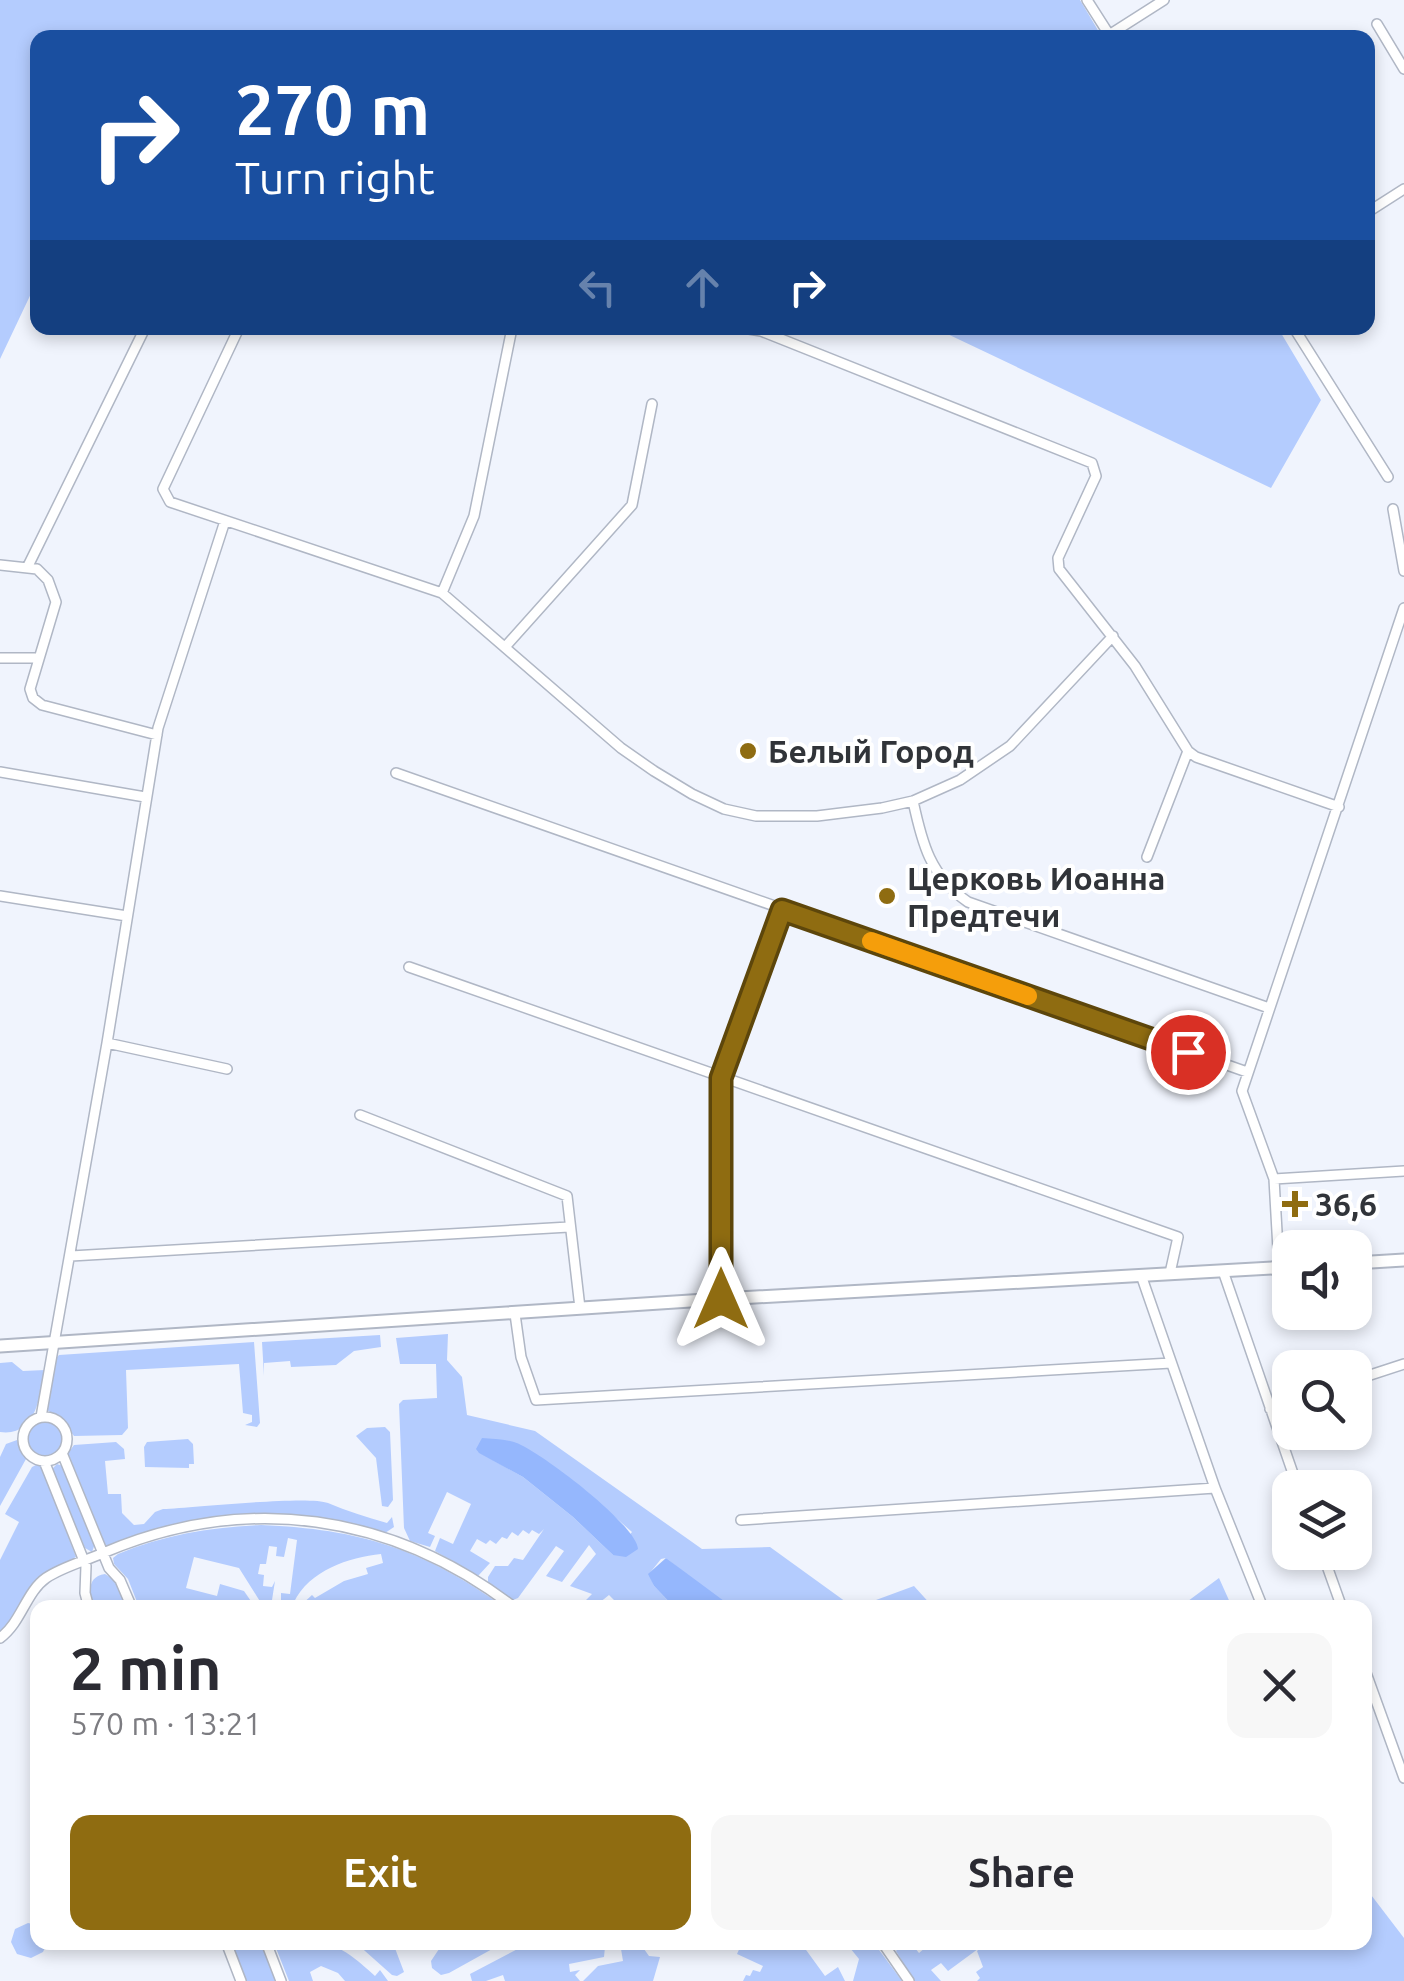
<!DOCTYPE html>
<html lang="en">
<head>
<meta charset="utf-8">
<style>
  body { margin:0; font-family:Ubuntu,sans-serif; background:#f7f7f7; color:#2b2b33; height:100vh; display:flex; flex-direction:column; font-size:38px; white-space:nowrap }
  * { box-sizing:border-box; margin:0 }
  p { font-size:32px; color:#7c7c81 }
  .icon { flex:none; width:55px; height:55px; fill:none; stroke:currentColor; stroke-width:2; stroke-linecap:round; stroke-linejoin:round }
  .map { position:relative; flex:1; overflow:hidden }
  .details { position:absolute; left:30px; top:1600px; width:1342px; height:350px; display:flex; flex-direction:column; background:#fff; border-radius:20px; box-shadow:0 5px 15px #0003 }
  .details>* { flex:none }
  .banner { position:absolute; left:30px; top:30px; width:1345px; height:305px; border-radius:20px; box-shadow:0 5px 15px #0003; background:#1a4fa0; color:#fff; overflow:hidden }
  .tools { position:absolute; left:1272px; top:1230px; display:grid; gap:20px }
  .tools a { display:grid; place-items:center; width:100px; height:100px; border-radius:20px; background:#fff; box-shadow:0 5px 15px #0003; font-size:50px }
  .pin { position:absolute; display:grid; place-items:center; width:85px; height:85px; color:#fff; margin:-42px; border:5px solid #fff; border-radius:50%; box-shadow:0 2px 10px #0007 }
  .me { position:absolute; width:110px; margin:-55px; rotate:0deg; stroke-linejoin:round; filter:drop-shadow(0 0 8px #0008) }
  .turn { display:flex; align-items:center; gap:35px; height:210px; padding:0 40px; font-size:45px }
  .turn .icon { width:130px; height:130px; stroke-width:2.5 }
  .turn b { display:block; font-size:70px; line-height:85px }
  .lanes { display:flex; align-items:center; height:95px; padding:0 40px; background:#0003; justify-content:center; gap:50px; direction:ltr }
  .lanes .off { opacity:.35 }
  .round { display:grid; place-items:center; flex:none; width:105px; height:105px; border-radius:20px; background:#f7f7f7 }
  .overview { display:flex; align-items:center; justify-content:space-between; height:170px; padding:0 40px }
  h1 { font-size:60px; font-weight:700; line-height:75px }
  .primary-button { display:flex; gap:20px; margin-top:auto; padding:20px 40px }
  .primary-button a { flex:1; height:115px; border-radius:20px; background:#8f6c11; color:#fff; font-size:40px; font-weight:700; line-height:115px; text-align:center }
  .primary-button a+a { background:#f7f7f7; color:#2b2b33 }
  .map>svg:first-child { display:block }
  .green { fill:#b4ccfe; fill-rule:evenodd }
  .water { fill:#95b7fd }
  .lines { fill:none; stroke-linecap:round; stroke-linejoin:round }
  .minor-casing { stroke:#b0b7c5; stroke-width:12 }
  .tertiary-casing { stroke:#b0b7c5; stroke-width:15 }
  .minor { stroke:#fff; stroke-width:9 }
  .tertiary { stroke:#fff; stroke-width:11 }
  .route-casing { stroke:#5d460b; stroke-width:25 }
  .route { stroke:#8f6c11; stroke-width:18 }
  .slow { stroke:#f59e0b; stroke-width:18 }
  .poi-dot { fill:#8f6c11; stroke:#fff; stroke-width:4 }
  .labels { text-anchor:middle; dominant-baseline:central; stroke-width:8; stroke-linejoin:round; paint-order:stroke }
  .poi-label { font-size:32px; font-weight:bold; fill:#313439; stroke:#fff; text-anchor:start }
</style>
</head>
<body>
<div class="map">
<svg width="1404" height="1981" viewBox="0 0 1404 1981">
  <rect width="100%" height="100%" fill="#f0f4fd"/>
  <path class="green" d="M 0,0 L 1080,0 L 1102,37 L 38,38 L 37,281 L 0,359 Z
    M 940,328 L 1278,328 L 1321,400 L 1271,488 L 939,330 Z
    M 448,1334 L 447,1360 L 462,1377 L 467,1415 L 535,1431 L 702,1549 L 770,1547 L 853,1607 L 728,1607 L 666,1558 L 661,1559 L 649,1574 L 654,1586 L 674,1607 L 621,1607 L 609,1595 L 594,1607 L 579,1607 L 592,1594 L 570,1586 L 596,1554 L 589,1545 L 562,1582 L 546,1576 L 564,1551 L 556,1546 L 518,1598 L 513,1600 L 488,1583 L 488,1577 L 495,1566 L 508,1566 L 514,1558 L 523,1560 L 544,1529 L 539,1534 L 532,1530 L 529,1534 L 523,1530 L 518,1536 L 512,1532 L 507,1539 L 502,1537 L 496,1544 L 490,1540 L 486,1544 L 477,1539 L 470,1551 L 490,1563 L 478,1576 L 435,1551 L 440,1538 L 453,1544 L 471,1504 L 447,1492 L 428,1533 L 435,1536 L 430,1547 L 410,1541 L 404,1528 L 399,1404 L 403,1400 L 437,1398 L 436,1364 L 400,1364 L 396,1338 ZM 477,1451 L 615,1517 L 632,1532 L 613,1555 L 573,1517 L 523,1477 Z
    M 380,1335 L 381,1347 L 354,1351 L 336,1365 L 291,1367 L 290,1361 L 264,1363 L 264,1376 L 262,1342 Z
    M 254,1342 L 260,1423 L 257,1427 L 245,1425 L 252,1422 L 252,1415 L 243,1413 L 239,1364 L 126,1370 L 128,1428 L 122,1435 L 74,1436 L 62,1420 L 47,1410 L 55,1359 L 59,1355 Z
    M 12,1362 L 23,1371 L 45,1370 C 40,1396 36,1437 0,1432 L 0,1363 Z
    M27 1439a18 18 0 1 1 36 0a18 18 0 1 1-36 0Z
    M 385,1427 L 390,1432 L 393,1500 L 388,1507 L 382,1506 L 376,1458 L 356,1436 L 367,1428 Z
    M 188,1439 L 193,1444 L 194,1464 L 189,1464 L 189,1468 L 145,1467 L 144,1447 L 147,1442 Z
    M 17,1440 L 26,1459 L 0,1506 L 0,1457 L 6,1444 Z
    M 116,1442 L 124,1449 L 125,1459 L 105,1461 L 108,1494 L 121,1494 L 122,1513 L 134,1525 L 144,1524 L 155,1512 L 163,1509 C 193,1508 308,1495 328,1503 C 347,1511 366,1517 387,1523 L 392,1517 L 394,1527 L 385,1533 C 315,1513 244,1509 172,1525 C 150,1530 129,1541 106,1546 L 68,1453 L 74,1445 Z
    M 38,1464 L 42,1467 L 76,1557 L 51,1571 L 0,1633 L 0,1560 L 19,1522 L 5,1514 L 32,1467 Z
    M 57,1464 L 63,1466 L 95,1544 L 92,1552 L 85,1548 L 52,1469 Z
    M 261,1525 C 360,1529 423,1549 504,1607 L 383,1608 L 364,1603 L 342,1607 L 299,1607 L 312,1595 L 315,1598 L 344,1581 L 368,1574 L 366,1568 L 383,1563 L 381,1554 C 349,1557 309,1571 294,1602 L 285,1605 L 281,1602 L 281,1593 L 290,1594 L 297,1540 L 288,1538 L 284,1557 L 276,1556 L 277,1547 L 269,1546 L 266,1564 L 260,1564 L 258,1574 L 264,1575 L 263,1586 L 272,1587 L 275,1581 L 272,1600 L 267,1605 L 261,1603 L 239,1568 L 194,1557 L 186,1588 L 217,1596 L 220,1584 L 244,1591 L 255,1607 L 139,1607 L 128,1579 L 114,1564 L 113,1558 L 118,1554 C 164,1535 211,1527 261,1525 Z
    M 105,1574 L 115,1580 L 127,1607 L 95,1607 C 89,1594 86,1577 105,1574 Z
    M 1219,1578 L 1232,1607 L 1180,1607 Z
    M 914,1586 L 933,1607 L 857,1607 Z
    M 1365,1887 L 1404,1938 L 1404,1981 L 977,1981 L 980,1978 L 976,1972 L 983,1967 L 977,1951 L 982,1946 L 948,1971 L 941,1963 L 931,1970 L 941,1981 L 914,1981 L 896,1951 L 904,1942 L 911,1943 L 919,1953 L 932,1942 L 1365,1942 Z
    M 28,1923 L 37,1925 L 38,1942 L 47,1943 L 43,1952 L 31,1958 L 17,1954 L 11,1942 L 15,1929 Z
    M 531,1942 L 611,1942 L 612,1946 L 605,1947 L 604,1957 L 569,1964 L 570,1972 L 580,1970 L 575,1975 L 580,1981 L 505,1981 L 503,1975 L 486,1981 L 472,1981 L 470,1974 Z
    M 230,1943 L 261,1943 L 276,1981 L 245,1981 Z
    M 274,1943 C 329,1942 335,1939 375,1976 L 380,1970 L 388,1981 L 345,1981 L 338,1973 L 321,1966 L 310,1972 L 313,1981 L 289,1981 Z
    M 356,1943 L 393,1943 L 404,1972 L 397,1976 L 392,1975 Z
    M 475,1943 L 503,1943 L 449,1973 L 441,1975 L 432,1968 L 431,1961 L 443,1943 Z
    M 620,1943 L 647,1943 L 644,1949 L 649,1956 L 660,1957 L 653,1981 L 583,1981 L 598,1966 L 623,1961 Z
    M 742,1943 L 801,1943 L 825,1976 L 838,1967 L 845,1981 L 743,1981 L 746,1975 L 750,1976 L 753,1970 L 760,1972 L 763,1966 L 737,1954 Z
    M 846,1943 L 874,1943 L 902,1981 L 853,1981 L 859,1959 Z"/>
  <path class="water" d="M 482,1438 C 492,1439 504,1439 514,1442 C 539,1450 637,1525 638,1549 L 626,1557 L 613,1555 L 573,1517 L 523,1477 L 479,1453 L 476,1449 Z
    M 666,1558 L 724,1601 L 728,1607 L 674,1607 L 654,1586 L 648,1574 Z"/>
  <g class="lines">
    <defs>
      <path id="minor" d="M 1087,0 L 1110,36
        M 1377,24 L 1404,69
        M 1109,35 L 1164,0
        M 1368,212 L 1404,189
        M 239,328 L 163,489 L 170,502 L 442,593 L 621,748 L 654,771 L 692,794 L 724,809 L 756,816 L 817,816 L 882,808 L 913,801 L 960,780 L 1010,746 L 1113,636
        M 743,328 L 761,331 L 1092,463 L 1096,476 L 1058,558 L 1059,569 L 1135,666 L 1188,751 L 1196,757 L 1339,807
        M 1294,328 L 1388,477
        M 1393,509 L 1404,571
        M 0,565 L 37,569 L 48,580 L 56,602 L 30,689 L 33,698 L 42,705 L 157,735
        M 28,566 L 145,328
        M 442,593 L 474,516 L 512,328
        M 1404,608 L 1242,1091 L 1274,1179 L 1404,1171
        M 505,647 L 632,505 L 652,404
        M 0,658 L 38,658
        M 0,772 L 145,797
        M 396,773 L 1247,1072
        M 913,801 C 922,843 930,876 968,902 L 1269,1008
        M 1147,857 L 1188,751
        M 0,896 L 127,916
        M 409,967 L 1178,1237 L 1170,1273
        M 107,1043 L 227,1069
        M 360,1115 L 567,1196 L 580,1308
        M 1274,1179 L 1279,1267
        M 71,1256 L 569,1227
        M 1223,1271 L 1298,1488
        M 1141,1275 L 1215,1488 L 1263,1608
        M 721,1299 L 721,1078 L 782,910
        M 515,1314 L 521,1357 L 536,1400 L 1171,1363
        M 1355,1380 L 1404,1364
        M 1270,1409 L 1290,1403
        M 41,1417 L 107,1043 L 158,728 L 225,521
        M23 1439a22 22 0 1 1 44 0a22 22 0 1 1-44 0Z
        M 62,1453 L 109,1568 L 120,1580 L 132,1608
        M 44,1461 L 86,1566 L 85,1593 L 89,1608
        M 741,1520 L 1215,1488
        M 1322,1552 L 1342,1608
        M 0,1638 C 21,1623 26,1592 46,1578 C 62,1567 85,1561 103,1553 C 246,1492 392,1513 515,1608
        M 1365,1670 L 1404,1778
        M 226,1942 L 241,1981
        M 266,1942 L 281,1981
        M 882,1942 L 909,1981"/>
      <path id="tertiary" d="M 1355,1263 L 1404,1260
        M 0,1346 L 721,1299 L 1290,1267"/>
    </defs>
    <use href="#minor" class="minor-casing"/>
    <use href="#tertiary" class="tertiary-casing"/>
    <use href="#minor" class="minor"/>
    <use href="#tertiary" class="tertiary"/>
  </g>
  <g class="lines">
    <defs>
      <path id="route" d="M 721,1299 L 721,1078 L 782,910 L 1188,1052"/>
    </defs>
    <use href="#route" class="route-casing"/>
    <use href="#route" class="route"/>
    <path class="slow" d="M 871,941 L 1028,996"/>
  </g>
  <g class="poi-dot">
    <circle cx="748" cy="751" r="10"/>
    <circle cx="887" cy="896" r="10"/>
    <path d="M1290 1189h10v10h10v10h-10v10h-10v-10h-10v-10h10z"/>
  </g>
  <g class="labels">
    <g class="poi-label">
      <text x="768" y="751">Белый Город</text>
      <text x="907" y="878">Церковь Иоанна<tspan x="907" dy="37">Предтечи</tspan></text>
      <text x="1315" y="1204">36,6</text>
    </g>
  </g>
</svg>
<div class="tools">
<a><svg class="icon" aria-label="sound" viewBox="0 0 24 24"><path d="M4 9h4l5-4v14l-5-4H4zM17 9q2 3 0 6"/></svg></a>
<a><svg class="icon" aria-label="search" viewBox="0 0 24 24"><circle cx="10" cy="10" r="6"/><path d="M15 15l6 6"/></svg></a>
<a><svg class="icon" aria-label="layers" viewBox="0 0 24 24"><path d="M12 4l9 5-9 5-9-5zM3 14l9 5 9-5"/></svg></a>
</div>
<div class="pin" style="left:1188px;top:1052px;background:#d93025"><svg class="icon" aria-label="arrive" viewBox="0 0 24 24"><path d="M6 21V4h12l-3 4 3 4H6"/></svg></div>
<svg class="me" style="left:721px;top:1299px" viewBox="-20 -20 40 40"><path d="M0-17L14 15 0 8-14 15z" fill="#8f6c11" stroke="#fff" stroke-width="4"/></svg>
<div class="banner">
<div class="turn"><svg class="icon" aria-label="right" viewBox="0 0 24 24"><path d="M7 20v-9h11M14 6l5 5-5 5"/></svg><div><b>270 m</b>Turn right</div></div>
<div class="lanes"><svg class="icon off" aria-label="left" viewBox="0 0 24 24"><path d="M17 20v-9H6M10 6l-5 5 5 5"/></svg><svg class="icon off" aria-label="ahead" viewBox="0 0 24 24"><path d="M12 20V5M6 11l6-6 6 6"/></svg><svg class="icon" aria-label="right" viewBox="0 0 24 24"><path d="M7 20v-9h11M14 6l5 5-5 5"/></svg></div>
</div>
<section class="details">
<div class="overview"><div><h1>2 min</h1><p>570 m · 13:21</p></div><a class="round"><svg class="icon" aria-label="close" viewBox="0 0 24 24"><path d="M6 6l12 12M18 6L6 18"/></svg></a></div>
<div class="primary-button"><a>Exit</a><a>Share</a></div>
</section>
</div>
</body>
</html>
